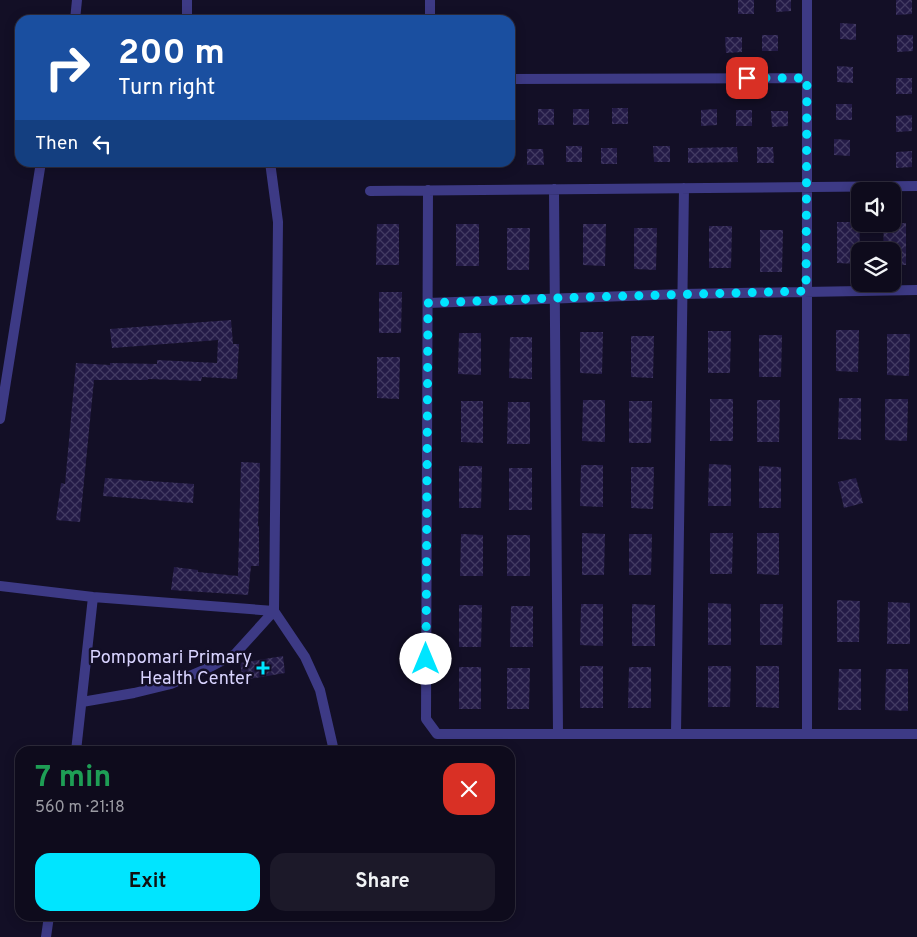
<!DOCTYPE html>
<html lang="en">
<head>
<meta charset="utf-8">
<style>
  body { margin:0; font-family:Overpass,sans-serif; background:#1c1929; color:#f1f3f6; height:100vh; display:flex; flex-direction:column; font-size:19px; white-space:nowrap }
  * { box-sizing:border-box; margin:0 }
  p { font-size:16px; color:#9b9ba3 }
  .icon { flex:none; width:28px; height:28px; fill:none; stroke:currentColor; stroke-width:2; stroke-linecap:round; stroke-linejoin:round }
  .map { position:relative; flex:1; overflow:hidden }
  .panel { position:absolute; left:15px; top:746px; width:500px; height:175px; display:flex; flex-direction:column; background:#0e0b1c; border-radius:15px; box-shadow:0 2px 12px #0003,0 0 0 1px #2e2b3b }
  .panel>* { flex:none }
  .hud { position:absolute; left:15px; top:15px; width:500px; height:152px; border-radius:15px; box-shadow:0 2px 12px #0003,0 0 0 1px #2e2b3b; background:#1a4fa0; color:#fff; overflow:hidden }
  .controls { position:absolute; left:851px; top:182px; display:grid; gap:10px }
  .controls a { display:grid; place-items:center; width:50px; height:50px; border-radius:10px; background:#0e0b1c; box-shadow:0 2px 12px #0003,0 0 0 1px #2e2b3b; font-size:25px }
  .pin { position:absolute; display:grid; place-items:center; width:42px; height:42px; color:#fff; margin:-21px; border-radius:10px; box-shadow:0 2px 8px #0006 }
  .me { position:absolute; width:55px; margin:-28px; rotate:0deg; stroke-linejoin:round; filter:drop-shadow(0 0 4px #0008) }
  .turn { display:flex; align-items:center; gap:18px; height:105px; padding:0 20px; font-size:22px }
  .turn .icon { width:65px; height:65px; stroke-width:2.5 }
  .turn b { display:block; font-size:35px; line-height:42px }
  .then { display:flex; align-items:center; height:48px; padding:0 20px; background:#0003; gap:10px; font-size:19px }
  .round { display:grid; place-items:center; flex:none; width:52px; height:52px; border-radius:15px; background:#1c1929 }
  .overview { display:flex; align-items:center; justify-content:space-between; height:85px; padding:0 20px }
  h1 { font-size:30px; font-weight:700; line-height:38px; color:#1e9e55 }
  .primary-button { display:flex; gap:10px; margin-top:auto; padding:10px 20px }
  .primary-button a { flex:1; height:58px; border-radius:15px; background:#00e5ff; color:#111; font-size:20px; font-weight:700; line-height:58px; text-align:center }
  .primary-button a+a { background:#1c1929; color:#f1f3f6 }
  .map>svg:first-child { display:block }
  .building { fill:url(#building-cross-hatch) }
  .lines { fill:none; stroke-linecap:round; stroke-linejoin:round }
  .street { stroke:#3d3a85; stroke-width:10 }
  .route { stroke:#00e5ff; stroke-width:9; stroke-dasharray:0 16.2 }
  .poi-dot { fill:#00e5ff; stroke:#130f26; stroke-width:2 }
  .labels { text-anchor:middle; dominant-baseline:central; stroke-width:5; stroke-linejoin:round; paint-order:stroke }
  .poi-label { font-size:18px; fill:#d9d4ff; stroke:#130f26; text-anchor:end }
</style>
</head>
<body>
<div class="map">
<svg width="917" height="937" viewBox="0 0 917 937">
  <defs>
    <pattern id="building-cross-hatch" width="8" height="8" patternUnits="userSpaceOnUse" patternTransform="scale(1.25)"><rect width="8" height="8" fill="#241b47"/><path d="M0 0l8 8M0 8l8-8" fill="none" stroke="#433b63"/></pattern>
  </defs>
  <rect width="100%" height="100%" fill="#130f26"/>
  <path class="building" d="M 738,0 L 754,0 L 754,14 L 738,14 Z
    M 776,0 L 791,0 L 791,11 L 776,12 Z
    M 896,0 L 912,0 L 912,14 L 896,15 Z
    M 840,23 L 856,24 L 856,40 L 840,39 Z
    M 762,35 L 778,35 L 778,51 L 762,51 Z
    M 897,35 L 913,35 L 913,51 L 897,52 Z
    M 725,37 L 742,37 L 742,52 L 726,53 Z
    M 837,66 L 853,67 L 853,83 L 837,82 Z
    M 896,78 L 912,78 L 912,94 L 896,94 Z
    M 836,104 L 852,104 L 852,120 L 836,120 Z
    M 612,108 L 628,108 L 628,124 L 612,124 Z
    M 538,109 L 554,109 L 554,125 L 538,125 Z
    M 573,109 L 589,109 L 589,125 L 573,125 Z
    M 717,109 L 717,125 L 701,126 L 701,110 Z
    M 736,110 L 752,110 L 752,126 L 736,126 Z
    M 771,111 L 788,111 L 788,126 L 772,127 Z
    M 912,115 L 912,131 L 896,132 L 896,116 Z
    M 834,139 L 850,140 L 850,156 L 834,155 Z
    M 566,146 L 582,146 L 582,162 L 566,162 Z
    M 653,146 L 670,146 L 670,162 L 654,162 Z
    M 737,147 L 738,162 L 688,163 L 688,148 Z
    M 757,147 L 773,147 L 774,163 L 757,163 Z
    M 601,148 L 617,148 L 617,164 L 601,164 Z
    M 527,149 L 543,149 L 544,165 L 527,165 Z
    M 912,151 L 912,167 L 896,168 L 896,152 Z
    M 837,222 L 860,222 L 859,264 L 837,263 Z
    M 906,223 L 906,265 L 892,265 L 892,251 L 883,251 L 884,224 Z
    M 377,224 L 399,224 L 399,265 L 376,265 Z
    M 456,224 L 479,224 L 479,266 L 456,266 Z
    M 583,224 L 606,224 L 605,266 L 583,265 Z
    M 709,226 L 732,226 L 731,268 L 709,268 Z
    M 507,228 L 530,228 L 529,270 L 507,270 Z
    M 634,228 L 657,228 L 656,270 L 634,269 Z
    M 760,230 L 783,230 L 782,272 L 760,272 Z
    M 379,292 L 402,292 L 401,333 L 379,333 Z
    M 231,320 L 233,344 L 239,344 L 237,379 L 202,377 L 201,381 L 148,379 L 148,380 L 94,380 L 80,522 L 56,520 L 61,483 L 65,484 L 76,363 L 110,365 L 110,363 L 157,364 L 157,360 L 217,363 L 218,340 L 112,348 L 110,329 Z
    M 836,330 L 859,330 L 858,372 L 836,371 Z
    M 708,331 L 731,331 L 730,373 L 708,373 Z
    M 580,332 L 603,332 L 602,374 L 580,373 Z
    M 459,333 L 481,333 L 481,375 L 458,374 Z
    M 887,334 L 910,334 L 909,376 L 887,375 Z
    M 759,335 L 782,335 L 781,377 L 759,377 Z
    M 631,336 L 654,336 L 653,378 L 631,377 Z
    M 510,337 L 532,337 L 532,379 L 509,378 Z
    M 377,357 L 400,357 L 399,399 L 377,398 Z
    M 839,398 L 861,398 L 861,440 L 838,439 Z
    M 710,399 L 733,399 L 733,441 L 710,441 Z
    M 885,399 L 908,399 L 907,441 L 885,440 Z
    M 583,400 L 605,400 L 605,442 L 582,441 Z
    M 757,400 L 780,400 L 779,442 L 757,442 Z
    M 461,401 L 483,401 L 483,443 L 461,442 Z
    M 629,401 L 652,401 L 651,443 L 629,443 Z
    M 508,402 L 530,402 L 530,444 L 507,444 Z
    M 241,462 L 260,463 L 258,526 L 259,526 L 259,566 L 251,566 L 248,595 L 171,590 L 174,567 L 198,570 L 198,572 L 238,576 Z
    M 709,464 L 731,465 L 731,506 L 708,506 Z
    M 581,465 L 603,465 L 603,507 L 580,506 Z
    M 459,466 L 482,466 L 481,508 L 459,508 Z
    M 759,466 L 781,467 L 781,508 L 759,508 Z
    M 631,467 L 654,467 L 653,509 L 631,508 Z
    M 509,468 L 532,468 L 532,510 L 509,510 Z
    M 105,478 L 194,484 L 193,503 L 103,496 Z
    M 856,478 L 863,503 L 844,508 L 838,482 Z
    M 582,533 L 605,534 L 604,575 L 582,575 Z
    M 710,533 L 733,533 L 732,574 L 710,574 Z
    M 757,533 L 779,533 L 779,575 L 757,574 Z
    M 461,534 L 483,535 L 483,576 L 460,576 Z
    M 629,534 L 652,534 L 651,575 L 629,575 Z
    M 507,535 L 530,535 L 530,576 L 507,576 Z
    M 837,600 L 860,601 L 859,642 L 837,642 Z
    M 888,602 L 910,603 L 910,644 L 887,644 Z
    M 708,603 L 731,604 L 731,645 L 708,645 Z
    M 581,604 L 603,604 L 603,646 L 580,645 Z
    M 632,604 L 655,605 L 655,646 L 632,646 Z
    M 760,604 L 783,604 L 782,645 L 760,645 Z
    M 459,605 L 482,605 L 481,647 L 459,647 Z
    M 511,606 L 533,606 L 533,647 L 510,647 Z
    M 283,656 L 285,673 L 243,680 L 240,663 Z
    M 580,666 L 603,666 L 603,708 L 580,708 Z
    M 708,666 L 731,666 L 730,707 L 708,707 Z
    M 756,666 L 779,666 L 779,708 L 756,707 Z
    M 459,667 L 481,667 L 481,709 L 459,709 Z
    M 629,667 L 651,667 L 651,708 L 628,708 Z
    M 507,668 L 530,668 L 529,709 L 507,709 Z
    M 839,669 L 861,669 L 861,710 L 838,710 Z
    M 886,669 L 908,669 L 908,711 L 885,710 Z"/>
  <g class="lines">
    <path class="street" d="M 807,0 L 807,733
      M 75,20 L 77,0
      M 187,20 L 187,0
      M 430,20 L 430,0
      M 510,79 L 807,78
      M 270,162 L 278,222 L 274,611 L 305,657 L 320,690 L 334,751
      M 554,189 L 558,734
      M 428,190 L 426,719 L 437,734 L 917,734
      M 370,191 L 917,186
      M 428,303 L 682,294 L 917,290
      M 0,419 L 41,162
      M 0,586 L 93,597 L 274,611
      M 82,702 L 134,693 L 171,684 L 208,668 L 235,654 L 274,611
      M 676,733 L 684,188
      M 76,751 L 93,597
      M 46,937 L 49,916"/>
  </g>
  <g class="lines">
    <path class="route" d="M 426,659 L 428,303 L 555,298 L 806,291 L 807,78 L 747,78"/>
  </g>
  <path class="poi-dot" d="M260.5 660.5h5v5h5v5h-5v5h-5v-5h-5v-5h5z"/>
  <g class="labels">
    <g class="poi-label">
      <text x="252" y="658">Pompomari Primary<tspan x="252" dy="21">Health Center</tspan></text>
    </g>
  </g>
</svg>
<div class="controls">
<a><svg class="icon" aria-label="sound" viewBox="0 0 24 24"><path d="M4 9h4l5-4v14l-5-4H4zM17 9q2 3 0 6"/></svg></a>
<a><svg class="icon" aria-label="layers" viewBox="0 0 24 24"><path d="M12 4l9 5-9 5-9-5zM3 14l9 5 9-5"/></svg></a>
</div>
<div class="pin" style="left:747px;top:78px;background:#d93025"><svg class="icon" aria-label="arrive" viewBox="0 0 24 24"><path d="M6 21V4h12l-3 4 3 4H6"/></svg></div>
<svg class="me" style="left:426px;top:659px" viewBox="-20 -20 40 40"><circle r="19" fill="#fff"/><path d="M0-13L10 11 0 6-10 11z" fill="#00e5ff"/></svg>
<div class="hud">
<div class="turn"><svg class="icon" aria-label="right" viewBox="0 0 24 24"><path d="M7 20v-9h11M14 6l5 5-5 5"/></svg><div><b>200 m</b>Turn right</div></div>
<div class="then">Then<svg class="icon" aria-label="left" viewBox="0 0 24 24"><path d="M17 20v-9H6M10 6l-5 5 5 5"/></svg></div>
</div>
<section class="panel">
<div class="overview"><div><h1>7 min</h1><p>560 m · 21:18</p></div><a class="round" style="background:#d93025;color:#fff"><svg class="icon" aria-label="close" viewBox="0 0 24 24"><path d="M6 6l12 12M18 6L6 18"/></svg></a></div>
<div class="primary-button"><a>Exit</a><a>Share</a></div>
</section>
</div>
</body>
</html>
